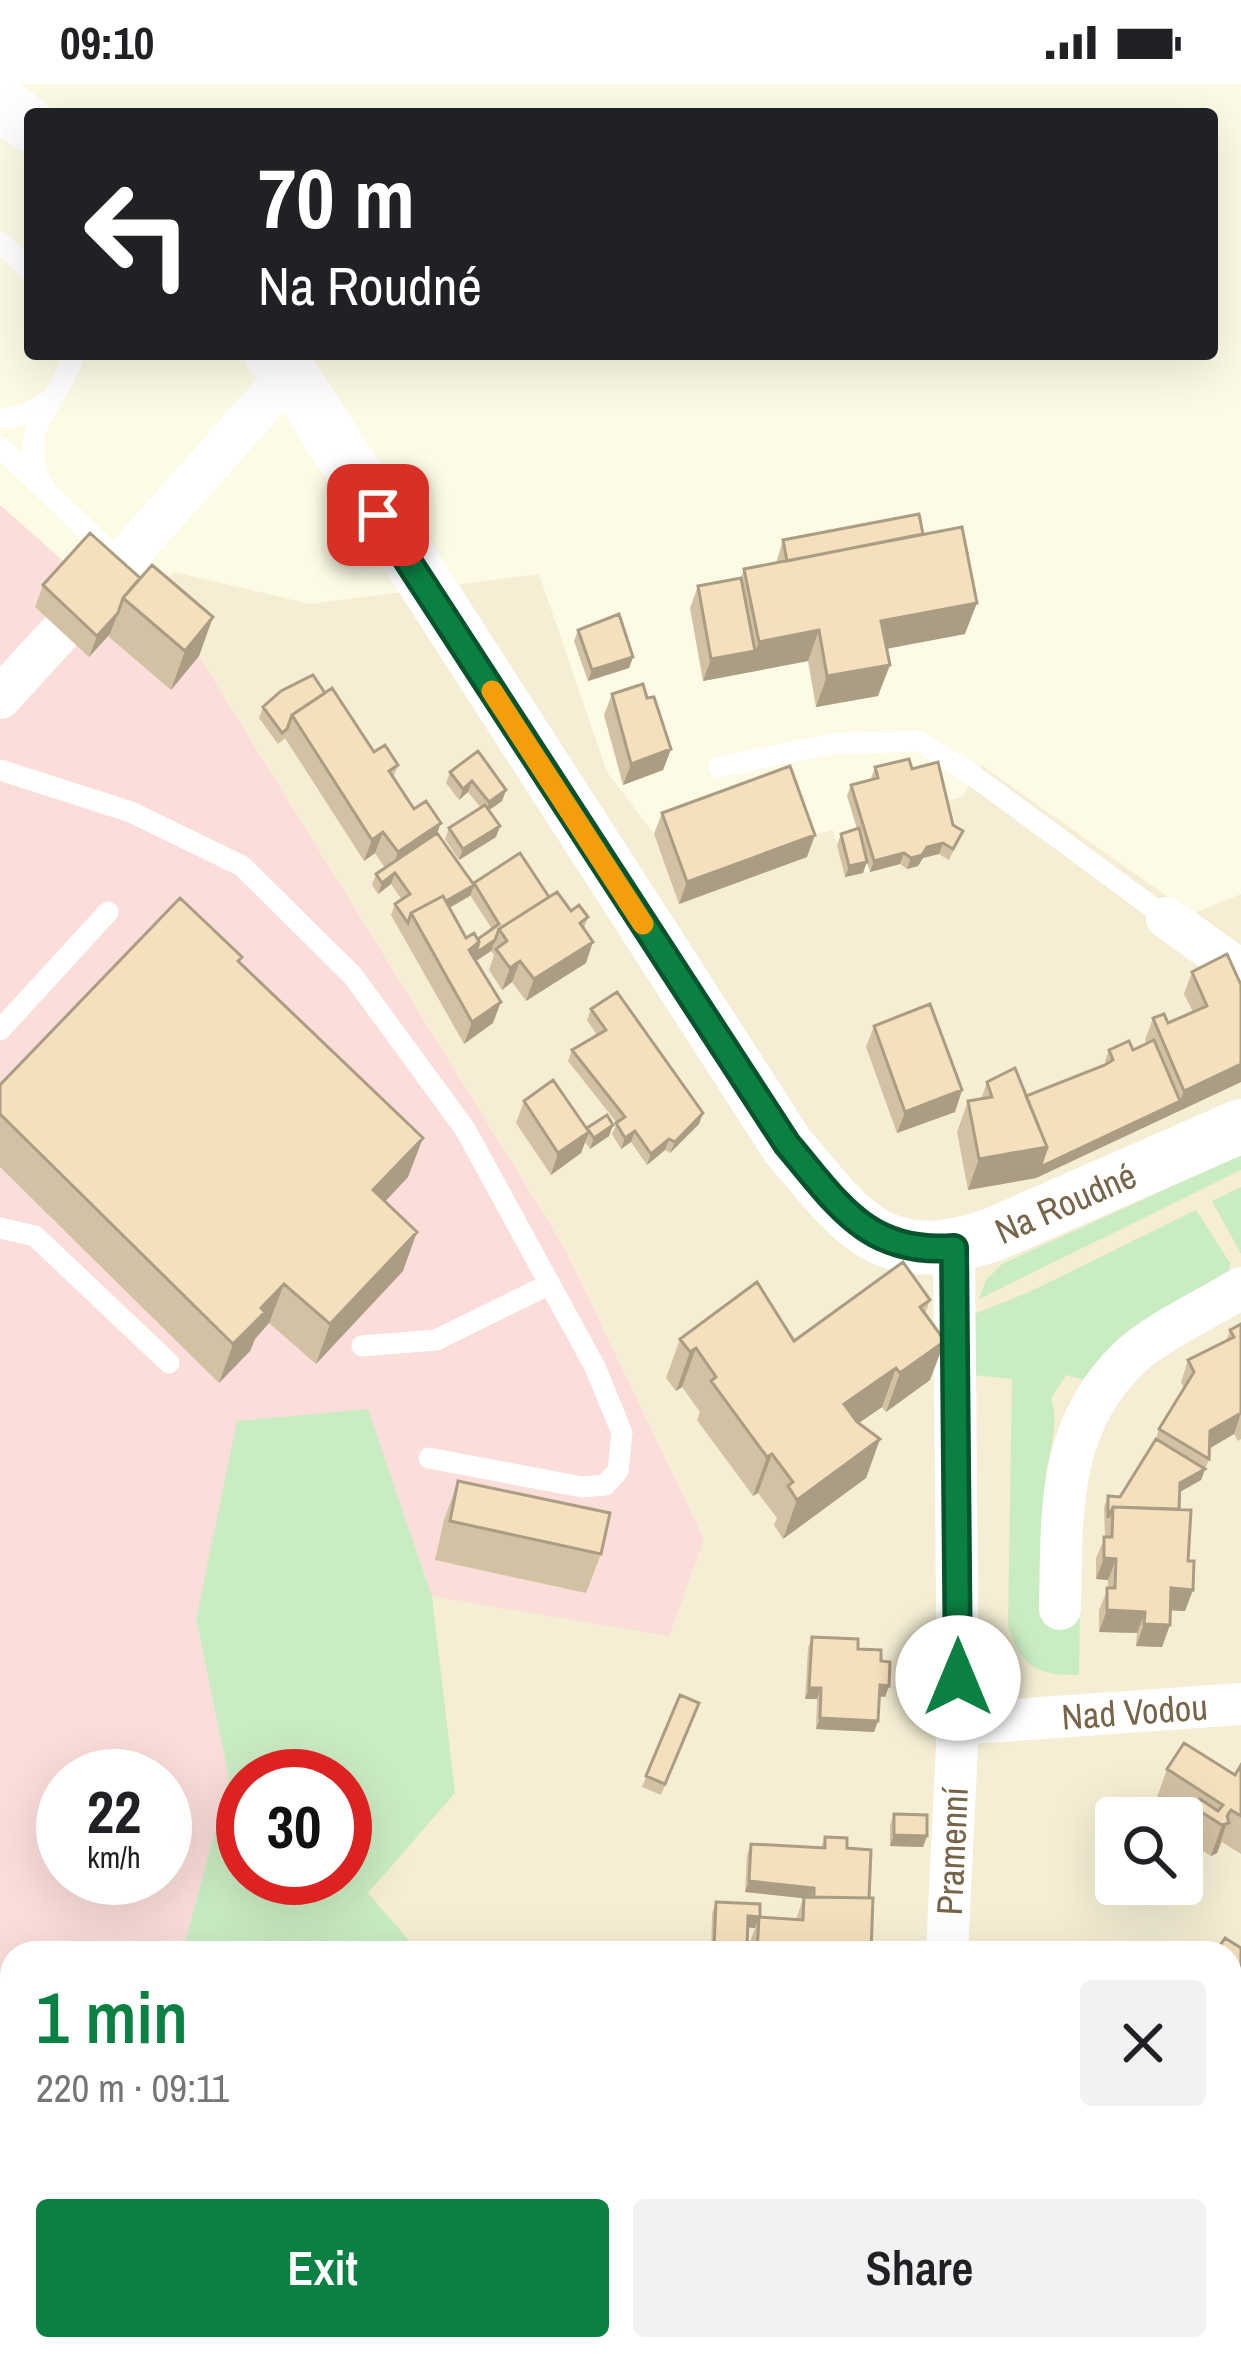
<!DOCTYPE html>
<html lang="en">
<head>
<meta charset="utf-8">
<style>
  body { margin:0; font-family:"Archivo Narrow",sans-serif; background:#f2f2f2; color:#202124; height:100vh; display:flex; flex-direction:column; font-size:45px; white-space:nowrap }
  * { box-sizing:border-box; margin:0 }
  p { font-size:39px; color:#757577 }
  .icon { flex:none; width:66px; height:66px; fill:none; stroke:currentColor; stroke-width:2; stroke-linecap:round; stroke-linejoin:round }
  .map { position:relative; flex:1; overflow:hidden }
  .details { position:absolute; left:0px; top:1857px; width:1242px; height:420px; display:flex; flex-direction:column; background:#fff; border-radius:36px 36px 0 0; box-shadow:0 12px 48px #0002 }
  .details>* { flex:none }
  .top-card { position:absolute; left:24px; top:24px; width:1194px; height:252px; border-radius:12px; box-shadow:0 12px 48px #0002; background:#202124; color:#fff; overflow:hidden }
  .tools { position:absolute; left:1095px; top:1713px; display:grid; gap:24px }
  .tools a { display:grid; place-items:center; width:108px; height:108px; border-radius:12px; background:#fff; box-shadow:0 12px 48px #0002; font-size:60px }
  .speed { position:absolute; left:36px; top:1665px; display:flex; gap:24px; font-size:60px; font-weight:700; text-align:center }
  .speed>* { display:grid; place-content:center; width:156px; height:156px; border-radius:50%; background:#fff; box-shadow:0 12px 48px #0002; line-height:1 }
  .speed small { font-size:30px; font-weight:400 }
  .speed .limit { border:18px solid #d22; background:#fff; color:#111 }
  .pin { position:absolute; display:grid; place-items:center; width:102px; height:102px; color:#fff; margin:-51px; border-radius:24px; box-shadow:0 6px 18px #0006 }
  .me { position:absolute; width:132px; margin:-66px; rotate:0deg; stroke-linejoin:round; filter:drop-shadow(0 0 9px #0008) }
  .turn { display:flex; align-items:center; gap:42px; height:252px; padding:0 36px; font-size:54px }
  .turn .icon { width:156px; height:156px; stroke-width:2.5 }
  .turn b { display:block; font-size:84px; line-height:102px }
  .round { display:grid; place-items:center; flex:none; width:126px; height:126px; border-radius:12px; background:#f2f2f2 }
  .summary { display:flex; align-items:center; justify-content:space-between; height:204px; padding:0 36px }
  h1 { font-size:72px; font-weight:600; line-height:90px; color:#0b8043 }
  .action { display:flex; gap:24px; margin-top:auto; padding:24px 36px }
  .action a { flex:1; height:138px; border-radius:12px; background:#0b8043; color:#fff; font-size:48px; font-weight:600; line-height:138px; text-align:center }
  .action a+a { background:#f2f2f2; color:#202124 }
  .status { display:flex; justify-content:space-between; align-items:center; height:84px; padding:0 60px; background:#fff; direction:ltr }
  .status svg { height:33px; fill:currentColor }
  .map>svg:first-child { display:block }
  .residential { fill:#f5eed4; fill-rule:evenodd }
  .medical { fill:#fbddd9; fill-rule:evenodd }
  .green { fill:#caecc3; fill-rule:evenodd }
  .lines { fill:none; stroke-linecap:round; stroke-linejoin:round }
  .service { stroke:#fff; stroke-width:21 }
  .minor { stroke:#fff; stroke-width:42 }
  .tertiary { stroke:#fff; stroke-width:54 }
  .wall { fill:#d2c1a2; fill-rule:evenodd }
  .shaded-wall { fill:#ab9d84 }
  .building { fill:#f4e0bc; stroke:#ab9d84; stroke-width:3 }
  .route-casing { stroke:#07532c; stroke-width:30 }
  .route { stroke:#0b8043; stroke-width:21 }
  .slow { stroke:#f59e0b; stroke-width:21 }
  .labels { text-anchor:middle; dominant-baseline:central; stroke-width:10; stroke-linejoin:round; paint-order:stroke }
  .street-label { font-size:36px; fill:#786549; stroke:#fffced }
</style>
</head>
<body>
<div class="status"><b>09:10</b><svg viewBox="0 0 49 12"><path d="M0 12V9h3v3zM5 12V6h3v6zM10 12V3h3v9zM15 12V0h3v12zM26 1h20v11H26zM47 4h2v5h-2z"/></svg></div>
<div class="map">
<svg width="1241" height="2277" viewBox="0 0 1241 2277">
  <rect width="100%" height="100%" fill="#fdfae6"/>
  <path class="residential" d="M 174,488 L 310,520 L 539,490 L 607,688 L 654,750 L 680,819 L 800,754 L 833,746 L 846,793 L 900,780 L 907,785 L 918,782 L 923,774 L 939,770 L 943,719 L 963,712 L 981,681 L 1192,830 L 1241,810 L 1241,2277 L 0,2277 L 0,2073 L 12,2062 L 12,2265 L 1230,2265 L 1230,1869 L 182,1869 L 229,1695 L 196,1535 L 704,1455 L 564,1163 L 199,572 L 137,520 ZM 243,1692 L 345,1692 L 345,1794 L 243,1794 ZM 1116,1734 L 1182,1734 L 1182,1800 L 1116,1800 Z"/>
  <path class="medical" d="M 0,421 L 70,483 L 137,520 L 199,572 L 564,1163 L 704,1455 L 669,1552 L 432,1512 L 368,1326 L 196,1535 L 229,1695 L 182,1869 L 12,1869 L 12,2062 L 0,2072 ZM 63,1692 L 165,1692 L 165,1794 L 63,1794 Z"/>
  <path class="green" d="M 1241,1071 L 1241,1086 L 979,1215 L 986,1196 L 1002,1180 Z
    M 1241,1103 L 1241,1170 L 1212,1117 Z
    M 1196,1126 L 1230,1179 L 1229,1195 L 1091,1298 L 1066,1291 L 1051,1314 C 1061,1343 1047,1369 1045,1399 C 1042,1441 1042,1483 1041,1525 L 1080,1527 L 1079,1591 C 1035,1591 1023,1585 1008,1542 L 1012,1295 L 973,1291 L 974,1230 L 1027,1209 Z
    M 368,1325 L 432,1512 L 455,1709 L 368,1809 L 420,1869 L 182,1869 L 229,1695 L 196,1535 L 237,1337 ZM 345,1692 L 345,1794 L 243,1794 L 243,1692 Z"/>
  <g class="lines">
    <path class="service" d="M 0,158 L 30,186
      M 0,335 L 26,330 L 47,318
      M 0,363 L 108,466
      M 43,401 C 12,340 61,322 73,270
      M 719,683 L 831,660 L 919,657 L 974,692 L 1167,834
      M 0,686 L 131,728 L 242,782 L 353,892 L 465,1045 L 595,1283 L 622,1349 L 618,1387 L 605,1401 L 582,1403 L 429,1374
      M 0,946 L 108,828
      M 0,1144 L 35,1152 L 169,1279
      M 362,1262 L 436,1256 L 550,1200"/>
    <g class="minor">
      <path d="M 109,493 L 290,289"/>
      <path d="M 0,614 L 61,547"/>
      <path d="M 1167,834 L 1241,887"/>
      <path d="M 1060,1525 C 1062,1432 1056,1343 1130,1273 C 1155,1249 1209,1224 1241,1204"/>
      <path id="s1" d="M 958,1640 L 1241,1620"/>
      <path id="s2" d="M 947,1869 L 958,1640 L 954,1164"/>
      <path d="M 1002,2265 L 1003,2277"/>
    </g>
    <g class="tertiary">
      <path d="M 0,19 L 30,41"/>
      <path id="s3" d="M 271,270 L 290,289 L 787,1061 C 853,1139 881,1188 992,1151 L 1241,1042"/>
    </g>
  </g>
  <path class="wall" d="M 923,450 L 965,550 L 887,564 L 878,612 L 816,623 L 808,577 L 703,597 L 690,524 L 698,502 L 741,494 L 744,485 L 776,479 L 783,456 Z
    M 140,494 L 213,533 L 199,572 L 171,606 L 109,553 L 110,550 L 89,573 L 35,523 L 43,501 Z
    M 578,546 L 633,573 L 629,584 L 588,597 L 574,557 Z
    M 325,609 L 374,668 L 398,681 L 393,694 L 414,725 L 437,749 L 473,800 L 549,813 L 571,827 L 588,833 L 584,844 L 586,879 L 526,917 L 512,898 L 502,906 L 489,886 L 494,871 L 491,867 L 476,877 L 493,939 L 464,960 L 391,831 L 395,820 L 402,816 L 391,800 L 378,810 L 372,801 L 376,790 L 385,784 L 375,769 L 364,777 L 285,654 L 278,660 L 259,634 L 263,623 ZM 470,811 L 492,845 L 478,855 L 466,854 L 449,824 Z
    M 612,610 L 647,614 L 671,665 L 663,686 L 623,701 L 604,631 Z
    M 875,683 L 912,685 L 953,741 L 963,747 L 949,776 L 939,770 L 923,774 L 918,782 L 907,785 L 900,780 L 870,788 L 866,775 L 863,789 L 845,793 L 837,761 L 841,750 L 857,745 L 847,712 L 851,701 L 871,695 Z
    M 450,688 L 506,706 L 502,717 L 489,726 L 496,753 L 459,776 L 445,755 L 449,744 L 481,724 L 468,708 L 459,716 L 446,699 Z
    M 662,729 L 807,773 L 679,820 L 654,750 Z
    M 242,873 L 240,878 L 408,1093 L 385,1118 L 403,1187 L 316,1280 L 269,1239 L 255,1255 L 250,1267 L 219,1299 L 0,1083 L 0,1001 Z
    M 1192,888 L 1241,998 L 1036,1094 L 968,1106 L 957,1048 L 968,1017 L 981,1015 L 987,998 L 1026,1012 L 1106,980 L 1105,977 L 1109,966 L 1133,966 L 1147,960 L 1145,956 L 1153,934 L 1168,939 L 1193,928 L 1184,910 Z
    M 591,925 L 699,1040 L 670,1069 L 665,1066 L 647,1081 L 631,1058 L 621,1065 L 612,1050 L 617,1039 L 568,977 L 572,966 L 597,951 L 587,936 Z
    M 874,942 L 962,1006 L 955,1028 L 897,1049 L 866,963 Z
    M 524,1017 L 587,1045 L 613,1041 L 609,1052 L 590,1065 L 585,1058 L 581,1069 L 551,1091 L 516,1039 Z
    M 930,1216 L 925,1230 L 930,1296 L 886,1328 L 882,1323 L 859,1339 L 880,1355 L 866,1394 L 783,1455 L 774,1441 L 777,1434 L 758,1409 L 753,1412 L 697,1336 L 700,1328 L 682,1303 L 676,1307 L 666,1294 L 680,1255 L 794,1257 Z
    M 1241,1240 L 1241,1355 L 1238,1357 L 1234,1350 L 1209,1364 L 1209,1375 L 1201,1396 L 1180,1408 L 1185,1527 L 1171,1526 L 1162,1563 L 1136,1562 L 1137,1549 L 1099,1548 L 1099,1526 L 1108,1504 L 1108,1496 L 1096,1495 L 1096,1474 L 1105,1453 L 1104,1423 L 1108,1412 L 1120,1413 L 1156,1355 L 1159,1345 L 1184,1304 L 1181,1298 L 1188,1276 L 1226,1257 L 1230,1246 Z
    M 458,1397 L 601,1470 L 586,1509 L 435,1476 L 444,1436 Z
    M 812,1553 L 858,1565 L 881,1577 L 889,1602 L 885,1613 L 879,1612 L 878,1637 L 874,1648 L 816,1645 L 817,1615 L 805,1615 L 808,1564 Z
    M 680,1611 L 699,1619 L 661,1711 L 642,1703 Z
    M 1241,1681 L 1241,1770 L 1222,1758 L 1217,1769 L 1211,1772 L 1184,1755 L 1190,1738 L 1156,1716 L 1167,1685 L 1235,1691 Z
    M 894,1730 L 927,1752 L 923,1763 L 890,1762 L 890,1741 Z
    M 825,1753 L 847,1764 L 869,1814 L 871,1869 L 750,1869 L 751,1855 L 755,1844 L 748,1843 L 745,1869 L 711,1869 L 712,1829 L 716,1818 L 760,1833 L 796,1836 L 803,1814 L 745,1808 L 747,1771 L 751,1760 L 821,1764 Z
    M 1241,1864 L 1241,1984 L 1230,1976 L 1230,1869 Z"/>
  <path class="shaded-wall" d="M 977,519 L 965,550 L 870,568 L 881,537 Z
    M 118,529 L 110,550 L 89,573 L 97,552 Z
    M 213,533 L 199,572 L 171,606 L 185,567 Z
    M 819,546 L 808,577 L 703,597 L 711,575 L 755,567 L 759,558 Z
    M 633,573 L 629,584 L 588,597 L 592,586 Z
    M 890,581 L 878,612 L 816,623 L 827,592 Z
    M 671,665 L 663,686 L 623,701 L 631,680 Z
    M 472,697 L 468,708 L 459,716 L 463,705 Z
    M 506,706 L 502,717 L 485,729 L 489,718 Z
    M 441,739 L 433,760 L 390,790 L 398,768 Z
    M 500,742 L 496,753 L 459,776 L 463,765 Z
    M 383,748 L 375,769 L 364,777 L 372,756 Z
    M 815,751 L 807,773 L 679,820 L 687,798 Z
    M 943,759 L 939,770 L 923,774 L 918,782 L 907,785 L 911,774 L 927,763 Z
    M 904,769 L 900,780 L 870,788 L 874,777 Z
    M 867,778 L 863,789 L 845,793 L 849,782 Z
    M 395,789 L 391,800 L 378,810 L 382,799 Z
    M 474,801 L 470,812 L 418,842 L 415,835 Z
    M 495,856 L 491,867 L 461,887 L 469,866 L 479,858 Z
    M 593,858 L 586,879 L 526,917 L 534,895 Z
    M 520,877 L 512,898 L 502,906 L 510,884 Z
    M 501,918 L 493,939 L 464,960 L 472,938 Z
    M 1241,980 L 1241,998 L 1036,1094 L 968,1106 L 979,1075 L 1180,1017 L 1184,1007 Z
    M 962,1006 L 955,1028 L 897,1049 L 905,1028 Z
    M 703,1029 L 699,1040 L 670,1069 L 675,1058 Z
    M 613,1041 L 609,1052 L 590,1065 L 594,1054 Z
    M 635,1047 L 631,1058 L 621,1065 L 625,1054 Z
    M 589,1048 L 581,1069 L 551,1091 L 558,1069 Z
    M 423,1054 L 408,1093 L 359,1145 L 373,1106 Z
    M 669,1055 L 665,1066 L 647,1081 L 651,1070 Z
    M 417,1148 L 403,1187 L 316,1280 L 330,1240 Z
    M 284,1200 L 269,1239 L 255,1255 L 250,1267 L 219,1299 L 233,1260 L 261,1224 Z
    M 945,1257 L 930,1296 L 886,1328 L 900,1289 Z
    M 696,1264 L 682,1303 L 676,1307 L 690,1268 Z
    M 896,1284 L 882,1323 L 830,1359 L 844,1320 Z
    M 1241,1329 L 1234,1350 L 1202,1369 L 1210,1347 Z
    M 880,1355 L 866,1394 L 783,1455 L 797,1416 Z
    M 772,1370 L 758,1409 L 753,1412 L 767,1373 Z
    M 1205,1385 L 1201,1396 L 1176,1410 L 1180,1399 Z
    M 1104,1474 L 1116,1475 L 1108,1496 L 1096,1495 Z
    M 1171,1504 L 1193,1506 L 1185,1527 L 1163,1526 Z
    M 1107,1526 L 1145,1528 L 1137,1549 L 1099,1548 Z
    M 1144,1540 L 1170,1541 L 1162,1563 L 1136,1562 Z
    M 880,1601 L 889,1602 L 885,1613 L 876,1612 Z
    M 809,1604 L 821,1604 L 817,1615 L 805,1615 Z
    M 820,1634 L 878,1637 L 874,1648 L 816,1645 Z
    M 1231,1726 L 1217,1769 L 1211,1772 L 1222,1741 Z
    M 894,1751 L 927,1752 L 923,1763 L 890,1762 Z
    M 749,1797 L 814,1804 L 810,1815 L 745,1808 Z
    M 748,1832 L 759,1833 L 755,1844 L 744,1843 Z
    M 714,1864 L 747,1866 L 745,1869 L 712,1869 Z"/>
  <path class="building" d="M 919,430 L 923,450 L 787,477 L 783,456 Z
    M 962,443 L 977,519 L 881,537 L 890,581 L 827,592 L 819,546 L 759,558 L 744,485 Z
    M 90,449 L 140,494 L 123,514 L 118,529 L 97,552 L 43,501 Z
    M 152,481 L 213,533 L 185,567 L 123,514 Z
    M 741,494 L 755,567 L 711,575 L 698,502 Z
    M 619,530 L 633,573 L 592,586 L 578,546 Z
    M 313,591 L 325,609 L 292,631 L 287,645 L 282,649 L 263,623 L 281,607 Z
    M 643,600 L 647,614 L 654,613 L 671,665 L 631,680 L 612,610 Z
    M 332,604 L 374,668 L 385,661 L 398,681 L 389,687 L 414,725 L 426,717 L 441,739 L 398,768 L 383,748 L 372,756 L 292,631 Z
    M 478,667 L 506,706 L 489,718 L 472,697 L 463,705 L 450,688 Z
    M 909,675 L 912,685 L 938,678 L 953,741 L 963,747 L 953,765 L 943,759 L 927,763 L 922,771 L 911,774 L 904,769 L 874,777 L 851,701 L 878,694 L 875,683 Z
    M 790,682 L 815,751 L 687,798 L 662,729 Z
    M 485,721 L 500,742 L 463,765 L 449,744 Z
    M 859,744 L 867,778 L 849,782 L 841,750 Z
    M 437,749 L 474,801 L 446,817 L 443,812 L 411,829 L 408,839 L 395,820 L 410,810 L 395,789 L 382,799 L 376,790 Z
    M 520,769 L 549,813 L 499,845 L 495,856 L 476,869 L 479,858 L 478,855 L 499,840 L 474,799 Z
    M 557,808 L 571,827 L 579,821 L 588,833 L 580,839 L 593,858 L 534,895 L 520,877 L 510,884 L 496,865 L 507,857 L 499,845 Z
    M 443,812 L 466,854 L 474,849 L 479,858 L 469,866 L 501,918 L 472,938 L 411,829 Z
    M 180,814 L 242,873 L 238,877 L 423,1054 L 373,1106 L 417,1148 L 330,1240 L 284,1200 L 261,1224 L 265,1228 L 233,1260 L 0,1030 L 0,1001 Z
    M 1227,870 L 1241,901 L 1241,980 L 1184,1007 L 1153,934 L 1164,930 L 1168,939 L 1207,922 L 1192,888 Z
    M 617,908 L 703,1029 L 675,1058 L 669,1055 L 651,1070 L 635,1047 L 625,1054 L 616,1039 L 625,1033 L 572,966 L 606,946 L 591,925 Z
    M 930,920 L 962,1006 L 905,1028 L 874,942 Z
    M 1154,956 L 1180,1017 L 1040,1083 L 1047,1063 L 1026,1012 L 1105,981 L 1113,976 L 1109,966 L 1129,957 L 1133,966 Z
    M 1015,984 L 1047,1063 L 979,1075 L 968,1017 L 992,1013 L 987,998 Z
    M 553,996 L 589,1048 L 558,1069 L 524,1017 Z
    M 607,1031 L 613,1041 L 594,1054 L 587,1044 Z
    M 903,1178 L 930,1216 L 920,1223 L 945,1257 L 900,1289 L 896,1284 L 844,1320 L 857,1338 L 880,1355 L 797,1416 L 788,1402 L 793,1398 L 772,1370 L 767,1373 L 711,1297 L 716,1293 L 696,1264 L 690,1268 L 680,1255 L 757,1198 L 794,1257 Z
    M 1241,1240 L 1241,1329 L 1210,1347 L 1209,1375 L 1159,1345 L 1194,1288 L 1188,1276 L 1234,1253 L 1230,1246 Z
    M 1156,1355 L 1205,1385 L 1180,1399 L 1179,1425 L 1113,1423 L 1108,1434 L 1108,1412 L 1120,1413 Z
    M 458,1397 L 610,1429 L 601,1470 L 450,1437 Z
    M 1113,1423 L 1191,1426 L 1188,1477 L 1194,1477 L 1193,1506 L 1171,1504 L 1170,1541 L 1144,1540 L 1145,1528 L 1107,1526 L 1107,1504 L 1115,1504 L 1116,1475 L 1104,1474 L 1104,1453 L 1112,1453 Z
    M 812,1553 L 858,1555 L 858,1565 L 881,1566 L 881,1577 L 890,1578 L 889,1602 L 880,1601 L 878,1637 L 820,1634 L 821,1604 L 809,1604 Z
    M 680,1611 L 699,1619 L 665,1700 L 646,1692 Z
    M 1184,1659 L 1235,1691 L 1241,1681 L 1241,1732 L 1231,1726 L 1227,1732 L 1229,1739 L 1222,1741 L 1195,1724 L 1200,1715 L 1218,1727 L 1223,1721 L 1167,1685 Z
    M 894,1730 L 927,1731 L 927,1752 L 894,1751 Z
    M 825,1753 L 847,1754 L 847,1764 L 871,1766 L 869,1814 L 814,1813 L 814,1804 L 749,1797 L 751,1760 L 825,1764 Z
    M 804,1813 L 873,1814 L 871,1869 L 757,1869 L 759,1833 L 803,1836 Z
    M 716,1818 L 760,1820 L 760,1833 L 748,1832 L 747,1866 L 714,1864 Z
    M 1225,1854 L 1241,1864 L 1241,1945 L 1238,1944 L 1230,1956 L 1230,1869 L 1215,1869 Z
    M 355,2265 L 462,2265 L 460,2277 L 353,2277 Z
    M 714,2265 L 755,2265 L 756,2277 L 700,2277 L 699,2266 Z"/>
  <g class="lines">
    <defs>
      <path id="route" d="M 378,431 L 787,1060 C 838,1120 867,1171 954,1164 L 958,1594"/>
    </defs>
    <use href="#route" class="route-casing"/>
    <use href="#route" class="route"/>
    <path class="slow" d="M 492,607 L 643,840"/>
  </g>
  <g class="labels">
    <g class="street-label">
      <text stroke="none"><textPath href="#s3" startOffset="1272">Na Roudné</textPath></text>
      <text stroke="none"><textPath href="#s1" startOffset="177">Nad Vodou</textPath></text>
      <text stroke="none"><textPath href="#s2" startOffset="102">Pramenní</textPath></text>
    </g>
  </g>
</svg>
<div class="tools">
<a><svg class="icon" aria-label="search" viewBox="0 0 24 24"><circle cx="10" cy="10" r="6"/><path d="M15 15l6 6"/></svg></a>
</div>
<div class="speed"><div>22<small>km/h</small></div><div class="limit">30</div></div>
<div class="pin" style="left:378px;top:431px;background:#d93025"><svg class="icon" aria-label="arrive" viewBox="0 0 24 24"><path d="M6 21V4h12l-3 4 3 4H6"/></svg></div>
<svg class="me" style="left:958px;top:1594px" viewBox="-20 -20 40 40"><circle r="19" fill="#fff"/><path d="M0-13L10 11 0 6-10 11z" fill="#0b8043"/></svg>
<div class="top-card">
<div class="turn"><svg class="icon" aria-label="left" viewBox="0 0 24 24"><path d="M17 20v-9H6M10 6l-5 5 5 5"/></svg><div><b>70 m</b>Na Roudné</div></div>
</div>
<section class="details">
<div class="summary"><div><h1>1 min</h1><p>220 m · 09:11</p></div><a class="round"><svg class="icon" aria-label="close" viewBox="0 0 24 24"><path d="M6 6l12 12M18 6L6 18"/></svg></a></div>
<div class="action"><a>Exit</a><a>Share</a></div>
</section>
</div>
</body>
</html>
